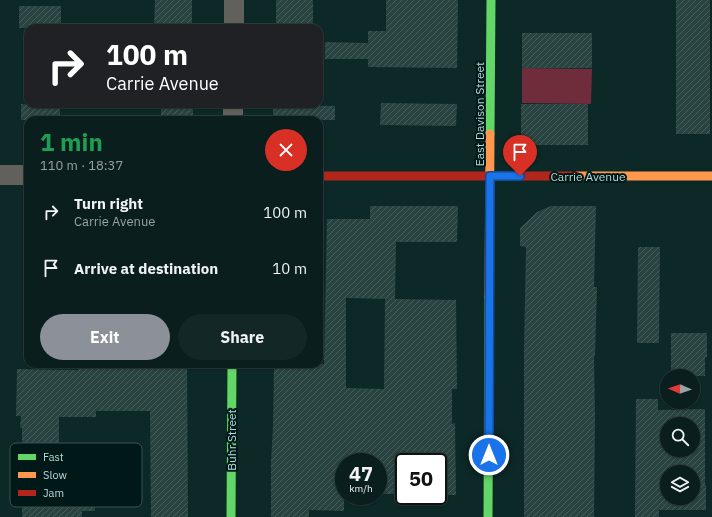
<!DOCTYPE html>
<html lang="en">
<head>
<meta charset="utf-8">
<style>
  body { margin:0; font-family:"IBM Plex Sans",sans-serif; background:#122726; color:#f1f3f6; height:100vh; display:flex; flex-direction:column; font-size:15px; white-space:nowrap }
  * { box-sizing:border-box; margin:0 }
  p { font-size:13px; color:#99a2a4 }
  .icon { flex:none; width:22px; height:22px; fill:none; stroke:currentColor; stroke-width:2; stroke-linecap:round; stroke-linejoin:round }
  .map { position:relative; flex:1; overflow:hidden }
  .side { position:absolute; left:24px; top:116px; width:299px; height:252px; display:flex; flex-direction:column; background:#091e1d; border-radius:12px; box-shadow:0 1px 3px #0004,0 0 0 1px #293c3b }
  .side>* { flex:none }
  .top-card { position:absolute; left:24px; top:24px; width:299px; height:84px; border-radius:12px; box-shadow:0 1px 3px #0004,0 0 0 1px #293c3b; background:#202124; color:#fff; overflow:hidden }
  .needle { width:26px; rotate:272deg }
  .controls { position:absolute; left:660px; top:369px; display:grid; gap:8px }
  .controls a { display:grid; place-items:center; width:40px; height:40px; border-radius:50%; background:#091e1d; box-shadow:0 1px 3px #0004,0 0 0 1px #293c3b; font-size:20px }
  .speed { position:absolute; left:335px; top:453px; display:flex; gap:8px; font-size:20px; font-weight:700; text-align:center }
  .speed>* { display:grid; place-content:center; width:52px; height:52px; border-radius:50%; background:#091e1d; box-shadow:0 1px 3px #0004,0 0 0 1px #293c3b; line-height:1 }
  .speed small { font-size:10px; font-weight:400 }
  .speed .limit { border:2px solid #111; border-radius:6px; background:#fff; color:#111 }
  .pin { position:absolute; display:grid; place-items:center; width:34px; height:34px; color:#fff; margin:-41px -17px; border-radius:50% 50% 50% 0; rotate:-45deg; box-shadow:0 0 4px #0007 }
  .pin .icon { rotate:45deg }
  .me { position:absolute; width:44px; margin:-22px; rotate:0deg; stroke-linejoin:round; filter:drop-shadow(0 0 3px #0008) }
  .turn { display:flex; align-items:center; gap:14px; height:84px; padding:0 16px; font-size:18px }
  .turn .icon { width:52px; height:52px; stroke-width:2.5 }
  .turn b { display:block; font-size:28px; line-height:34px }
  .round { display:grid; place-items:center; flex:none; width:42px; height:42px; border-radius:21px; background:#122726 }
  .headline { display:flex; align-items:center; justify-content:space-between; height:68px; padding:0 16px }
  h1 { font-size:24px; font-weight:700; line-height:30px; color:#1e9e55 }
  .cta { display:flex; gap:8px; margin-top:auto; padding:8px 16px }
  .cta a { flex:1; height:46px; border-radius:24px; background:#8c9099; color:#fff; font-size:16px; font-weight:700; line-height:46px; text-align:center }
  .cta a+a { background:#122726; color:#f1f3f6 }
  ul { padding:0; list-style:none }
  li { display:flex; align-items:center; gap:12px; height:56px; padding:0 16px }
  li div { flex:1 }
  li b { display:block; font-size:15px }
  li em { font-style:normal }
  .map>svg:first-child { display:block }
  .green { fill:#6f2c3a }
  .building { fill:url(#building-hatch); fill-rule:evenodd }
  .lines { fill:none; stroke-linecap:round; stroke-linejoin:round }
  .street { stroke:#62605a; stroke-width:20 }
  .fast { stroke:#63d668; stroke-width:9 }
  .slow { stroke:#ff974d; stroke-width:9 }
  .jam { stroke:#b3261e; stroke-width:9 }
  .route-casing { stroke:#114b97; stroke-width:10 }
  .route { stroke:#1a73e8; stroke-width:7 }
  .labels { text-anchor:middle; dominant-baseline:central; stroke-width:4; stroke-linejoin:round; paint-order:stroke }
  .street-label { font-size:12px; fill:#b4dbd9; stroke:#001918 }
  .key { fill:#001918; stroke:#365352; stroke-width:1 }
  .key-label { font-size:11px; fill:#b4dbd9 }
</style>
</head>
<body>
<div class="map">
<svg width="712" height="517" viewBox="0 0 712 517">
  <defs>
    <pattern id="building-hatch" width="6" height="6" patternUnits="userSpaceOnUse"><rect width="6" height="6" fill="#294340"/><path d="M-1 1l2-2M0 6l6-6M5 7l2-2" fill="none" stroke="#465e5b"/></pattern>
  </defs>
  <rect width="100%" height="100%" fill="#0c2827"/>
  <path class="green" d="M 522,68 L 592,69 L 591,104 L 522,103 Z"/>
  <path class="building" d="M 155,0 L 192,0 L 192,28 L 154,28 Z
    M 276,0 L 313,0 L 313,28 L 276,28 Z
    M 386,0 L 458,0 L 457,68 L 368,67 L 368,59 L 325,59 L 325,42 L 368,43 L 368,31 L 386,31 Z
    M 676,0 L 710,0 L 710,134 L 676,134 Z
    M 19,6 L 61,6 L 61,28 L 19,28 Z
    M 522,33 L 592,33 L 592,68 L 522,68 Z
    M 381,103 L 457,104 L 456,126 L 380,125 Z
    M 21,104 L 60,104 L 60,120 L 21,120 Z
    M 161,104 L 193,104 L 193,120 L 161,120 Z
    M 521,104 L 588,104 L 588,145 L 521,145 Z
    M 273,105 L 335,106 L 335,120 L 273,120 Z
    M 370,206 L 458,206 L 457,242 L 396,242 L 395,299 L 456,300 L 457,389 L 452,389 L 452,424 L 455,423 L 456,495 L 438,495 L 438,462 L 404,462 L 404,494 L 378,494 L 378,462 L 344,462 L 344,511 L 309,510 L 309,517 L 271,517 L 271,462 L 273,426 L 274,364 L 324,364 L 327,219 L 370,219 ZM 346,298 L 388,299 L 385,299 L 384,389 L 346,388 Z
    M 551,206 L 596,206 L 594,287 L 597,287 L 595,356 L 594,356 L 595,419 L 594,517 L 524,517 L 524,351 L 526,247 L 520,246 L 520,228 L 537,212 Z
    M 638,247 L 660,247 L 659,343 L 637,343 Z
    M 671,333 L 707,333 L 707,357 L 705,357 L 705,376 L 671,376 Z
    M 78,364 L 187,364 L 188,517 L 151,517 L 150,411 L 96,411 L 96,417 L 59,417 L 59,452 L 95,452 L 95,511 L 82,511 L 82,517 L 22,517 L 22,428 L 20,428 L 21,416 L 16,416 L 17,369 L 78,370 Z
    M 636,399 L 658,399 L 658,410 L 705,409 L 705,485 L 706,485 L 706,510 L 659,510 L 659,517 L 635,517 ZM 667,424 L 693,424 L 693,450 L 667,450 ZM 667,472 L 693,472 L 693,498 L 667,498 Z"/>
  <g class="lines">
    <path class="street" d="M 234,28 L 234,0
      M 233,120 L 233,104
      M 0,175 L 28,175"/>
    <path class="fast" d="M 490,134 L 491,0
      M 231,517 L 232,364
      M 488,517 L 489,297"/>
    <path class="slow" d="M 576,176 L 712,176
      M 489,297 L 490,134"/>
    <path class="jam" d="M 319,176 L 576,176"/>
  </g>
  <g class="lines">
    <defs>
      <path id="route" d="M 489,455 L 490,176 L 520,176"/>
    </defs>
    <use href="#route" class="route-casing"/>
    <use href="#route" class="route"/>
  </g>
  <g class="labels">
    <g class="street-label">
      <text transform="translate(479 114) rotate(-90)">East Davison Street</text>
      <text x="588" y="176">Carrie Avenue</text>
      <text transform="translate(231 440) rotate(-90)">Buhr Street</text>
    </g>
  </g>
  <rect x="10" y="443" width="132" height="64" rx="6" class="key"/>
  <rect x="18" y="454" width="18" height="6" fill="#63d668"/>
  <rect x="18" y="472" width="18" height="6" fill="#ff974d"/>
  <rect x="18" y="490" width="18" height="6" fill="#b3261e"/>
  <g class="key-label">
    <text x="43" y="461">Fast</text>
    <text x="43" y="479">Slow</text>
    <text x="43" y="497">Jam</text>
  </g>
</svg>
<div class="controls">
<a><svg class="needle" viewBox="-14 -14 28 28"><path d="M0-13l5 13h-10z" fill="#e53935"/><path d="M0 13l5-13h-10z" fill="#99a2a4"/></svg></a>
<a><svg class="icon" aria-label="search" viewBox="0 0 24 24"><circle cx="10" cy="10" r="6"/><path d="M15 15l6 6"/></svg></a>
<a><svg class="icon" aria-label="layers" viewBox="0 0 24 24"><path d="M12 4l9 5-9 5-9-5zM3 14l9 5 9-5"/></svg></a>
</div>
<div class="speed"><div>47<small>km/h</small></div><div class="limit">50</div></div>
<div class="pin" style="left:520px;top:176px;background:#d93025"><svg class="icon" aria-label="arrive" viewBox="0 0 24 24"><path d="M6 21V4h12l-3 4 3 4H6"/></svg></div>
<svg class="me" style="left:489px;top:455px" viewBox="-20 -20 40 40"><circle r="17" fill="#1a73e8" stroke="#fff" stroke-width="3"/><path d="M0-11L8 9 0 5-8 9z" fill="#fff"/></svg>
<div class="top-card">
<div class="turn"><svg class="icon" aria-label="right" viewBox="0 0 24 24"><path d="M7 20v-9h11M14 6l5 5-5 5"/></svg><div><b>100 m</b>Carrie Avenue</div></div>
</div>
<section class="side">
<div class="headline"><div><h1>1 min</h1><p>110 m · 18:37</p></div><a class="round" style="background:#d93025;color:#fff"><svg class="icon" aria-label="close" viewBox="0 0 24 24"><path d="M6 6l12 12M18 6L6 18"/></svg></a></div>
<ul>
<li><svg class="icon" aria-label="right" viewBox="0 0 24 24"><path d="M7 20v-9h11M14 6l5 5-5 5"/></svg><div><b>Turn right</b><p>Carrie Avenue</p></div><em>100 m</em></li>
<li><svg class="icon" aria-label="arrive" viewBox="0 0 24 24"><path d="M6 21V4h12l-3 4 3 4H6"/></svg><div><b>Arrive at destination</b></div><em>10 m</em></li>
</ul>
<div class="cta"><a>Exit</a><a>Share</a></div>
</section>
</div>
</body>
</html>
